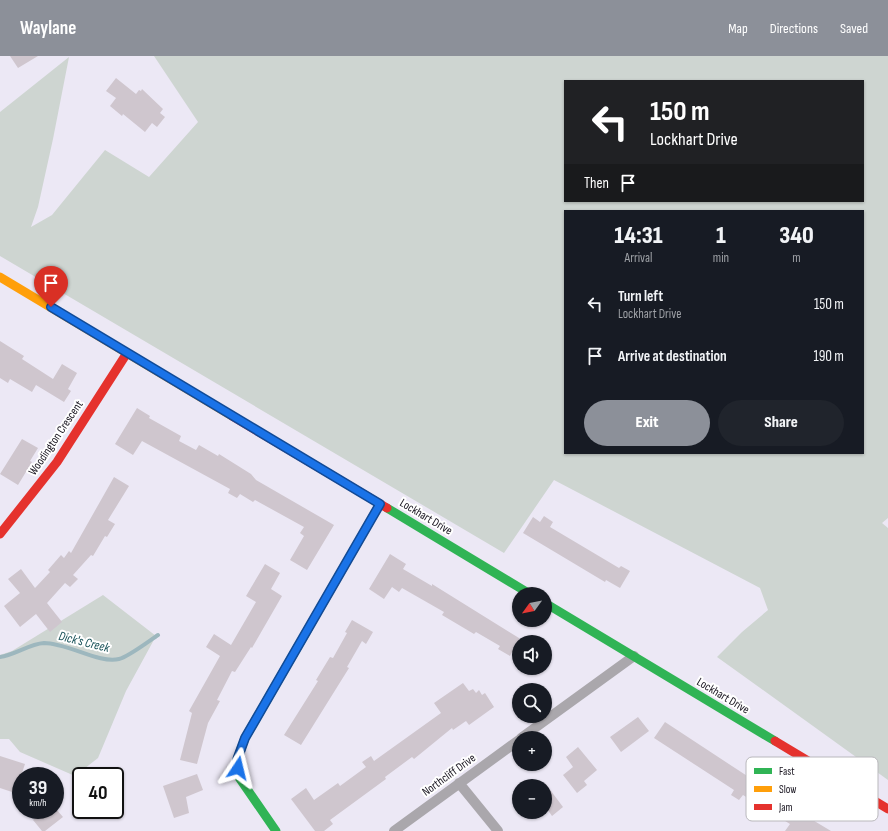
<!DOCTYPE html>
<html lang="en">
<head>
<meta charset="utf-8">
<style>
  body { margin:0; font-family:"Sofia Sans Condensed",sans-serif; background:#20242c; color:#f1f3f6; height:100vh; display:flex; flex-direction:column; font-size:15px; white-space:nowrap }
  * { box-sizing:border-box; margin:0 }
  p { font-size:13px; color:#9ea1a6 }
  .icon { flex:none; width:22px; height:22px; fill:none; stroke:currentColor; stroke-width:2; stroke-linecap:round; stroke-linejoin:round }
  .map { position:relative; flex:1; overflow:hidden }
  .drawer { position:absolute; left:564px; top:154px; width:300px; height:244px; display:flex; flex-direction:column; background:#171b24; border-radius:0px; box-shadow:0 1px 3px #0004 }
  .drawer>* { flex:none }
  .hud { position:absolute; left:564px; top:24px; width:300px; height:122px; border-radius:0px; box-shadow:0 1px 3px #0004; background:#202124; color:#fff; overflow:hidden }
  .needle { width:26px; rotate:237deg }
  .buttons { position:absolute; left:512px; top:531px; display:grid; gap:8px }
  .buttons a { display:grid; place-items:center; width:40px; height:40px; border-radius:50%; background:#171b24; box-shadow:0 1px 3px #0004; font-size:20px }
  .speed { position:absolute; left:12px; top:711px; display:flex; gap:8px; font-size:20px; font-weight:700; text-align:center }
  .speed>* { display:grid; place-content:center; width:52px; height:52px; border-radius:50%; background:#171b24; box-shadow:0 1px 3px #0004; line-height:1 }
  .speed small { font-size:10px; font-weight:400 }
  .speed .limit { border:2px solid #111; border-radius:6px; background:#fff; color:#111 }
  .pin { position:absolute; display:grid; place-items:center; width:34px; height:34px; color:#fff; margin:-41px -17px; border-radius:50% 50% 50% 0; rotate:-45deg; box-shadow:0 0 4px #0007 }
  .pin .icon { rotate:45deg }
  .me { position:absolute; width:44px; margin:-22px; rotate:10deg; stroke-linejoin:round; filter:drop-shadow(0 0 3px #0008) }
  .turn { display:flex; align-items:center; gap:14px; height:84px; padding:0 20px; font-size:18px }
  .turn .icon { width:52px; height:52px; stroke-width:2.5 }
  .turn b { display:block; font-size:28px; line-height:34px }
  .then { display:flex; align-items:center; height:38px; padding:0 20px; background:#0003; gap:8px; font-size:15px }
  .eta { display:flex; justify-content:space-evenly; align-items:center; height:68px; text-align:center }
  .eta b { font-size:24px; font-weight:800; line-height:28px }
  .button { display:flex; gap:8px; margin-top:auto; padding:8px 20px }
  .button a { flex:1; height:46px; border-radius:24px; background:#8c9099; color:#fff; font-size:16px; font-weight:800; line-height:46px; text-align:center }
  .button a+a { background:#20242c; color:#f1f3f6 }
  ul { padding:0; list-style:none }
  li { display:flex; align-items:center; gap:12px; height:52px; padding:0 20px }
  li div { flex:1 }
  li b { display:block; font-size:15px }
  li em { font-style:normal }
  header { display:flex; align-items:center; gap:24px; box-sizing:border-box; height:56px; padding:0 20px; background:#8c9099; color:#fff }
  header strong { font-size:19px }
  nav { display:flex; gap:22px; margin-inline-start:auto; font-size:14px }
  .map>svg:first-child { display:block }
  .green { fill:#ced5d1; fill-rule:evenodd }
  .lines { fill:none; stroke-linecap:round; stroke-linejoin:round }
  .stream { stroke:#9db7be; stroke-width:4 }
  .building { fill:#cfc6ce }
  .street { stroke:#aaa7ac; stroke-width:10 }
  .fast { stroke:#30b455; stroke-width:9 }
  .slow { stroke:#ff9f0a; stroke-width:9 }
  .jam { stroke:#e5322d; stroke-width:9 }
  .route-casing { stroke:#114b97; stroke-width:10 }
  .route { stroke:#1a73e8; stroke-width:7 }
  .labels { text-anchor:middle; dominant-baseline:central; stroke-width:4; stroke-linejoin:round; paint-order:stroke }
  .street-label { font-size:12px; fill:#17131e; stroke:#fff }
  .water-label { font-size:13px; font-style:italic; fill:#165057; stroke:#fff }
  .key { fill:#fff; stroke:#b9b8bc; stroke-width:1 }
  .key-label { font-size:11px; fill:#17131e }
</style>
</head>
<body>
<header>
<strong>Waylane</strong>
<nav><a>Map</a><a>Directions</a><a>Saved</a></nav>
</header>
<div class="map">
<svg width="888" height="775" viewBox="0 0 888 775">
  <rect width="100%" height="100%" fill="#ece8f5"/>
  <path class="green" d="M 154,0 L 888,0 L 888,462 L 882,467 L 888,472 L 888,724 L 717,601 L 742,576 L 768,554 L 760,532 L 554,424 L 504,497 L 0,200 L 0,56 L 69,1 L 53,83 L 38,151 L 31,171 L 52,159 L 105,94 L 149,121 L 198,66 ZM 565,25 L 863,25 L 863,145 L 565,145 ZM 565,155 L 863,155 L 863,397 L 565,397 Z
    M 103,539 L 156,580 L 126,635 L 98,702 L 75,720 L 20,696 L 9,683 L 0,683 L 0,599 L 12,595 Z"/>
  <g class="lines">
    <path class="stream" d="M 0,601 C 15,599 29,588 44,587 C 68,587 99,608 119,603 C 128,601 149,585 158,579"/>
  </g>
  <path class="building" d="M 10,0 L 38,0 L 18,12 Z
    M 116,22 L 136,38 L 139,34 L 141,35 L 142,33 L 163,53 L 160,57 L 165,61 L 157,71 L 152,67 L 145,76 L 123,58 L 122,60 L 110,50 L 116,42 L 106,35 Z
    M 0,285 L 24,300 L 22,303 L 53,323 L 62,308 L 77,317 L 68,333 L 71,335 L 64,346 L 36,329 L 32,336 L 10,323 L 8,327 L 0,322 Z
    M 137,352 L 150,360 L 149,362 L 181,380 L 179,385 L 196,394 L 199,389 L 218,400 L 219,398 L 251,418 L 256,424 L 334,469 L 307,514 L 290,504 L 304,480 L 300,477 L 304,471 L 255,444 L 253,446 L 240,438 L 237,442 L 228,437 L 230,433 L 142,385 L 133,399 L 115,388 Z
    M 22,383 L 38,392 L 30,405 L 32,406 L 18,429 L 0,418 Z
    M 114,421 L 129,430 L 108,464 L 115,468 L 107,481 L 105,480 L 93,500 L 91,499 L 73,519 L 78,523 L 70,531 L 65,527 L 47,547 L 62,566 L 50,576 L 36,558 L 20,571 L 4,550 L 20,537 L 8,523 L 21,513 L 35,532 L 50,516 L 48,514 L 61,499 L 64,502 L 69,495 L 71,497 Z
    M 544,460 L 553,466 L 550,471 L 619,512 L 621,510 L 630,515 L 620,532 L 606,524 L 605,526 L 523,477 L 533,461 L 540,466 Z
    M 390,498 L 406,508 L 403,513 L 432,530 L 432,528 L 519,582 L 519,601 L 512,596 L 510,600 L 498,593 L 500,590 L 476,576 L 474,578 L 442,559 L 444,556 L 402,532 L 399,536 L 392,531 L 384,543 L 369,533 Z
    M 265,508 L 280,517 L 271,533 L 282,540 L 252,592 L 251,591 L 235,616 L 232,615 L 217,644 L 220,645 L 208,667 L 197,708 L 180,704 L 192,657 L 189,655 L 220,600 L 206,591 L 214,578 L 231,589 L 256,546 L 246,540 Z
    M 352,564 L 373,576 L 366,588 L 362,585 L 347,611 L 349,612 L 301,689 L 284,679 L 318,625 L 316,624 L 330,601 L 333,602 L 347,577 L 345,576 Z
    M 463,627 L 469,635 L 473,633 L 476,637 L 479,634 L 482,639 L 485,637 L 494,651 L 469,669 L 466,665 L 453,674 L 452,672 L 414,703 L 412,701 L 385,721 L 386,723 L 330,764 L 333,768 L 324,775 L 315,775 L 291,743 L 306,732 L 314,744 L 338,727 L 340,730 L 366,711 L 362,706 L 371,700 L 374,705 L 441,657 L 434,647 Z
    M 638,661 L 649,675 L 621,696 L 610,681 Z
    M 665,666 L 776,739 L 782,742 L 784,739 L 809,756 L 806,760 L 831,775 L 785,775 L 790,768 L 743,739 L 739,744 L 731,739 L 734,734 L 654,682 Z
    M 578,691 L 597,714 L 584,725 L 587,729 L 577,737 L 563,719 L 573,711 L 566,701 Z
    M 0,700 L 25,708 L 21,720 L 21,730 L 18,738 L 0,732 Z
    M 197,718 L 203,734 L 186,741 L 189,757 L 174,762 L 163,730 Z
    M 545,727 L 563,751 L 552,760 L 545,750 Z
    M 32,754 L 57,754 L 63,761 L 45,775 L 42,775 L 33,764 L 37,760 Z"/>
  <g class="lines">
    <path class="street" d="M 521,682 L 634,600
      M 459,727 L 498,775
      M 394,775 L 519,684"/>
    <path class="fast" d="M 387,452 L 530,538
      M 545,547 L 775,685
      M 276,775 L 238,720 L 237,704 L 245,682 L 308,573"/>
    <path class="slow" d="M 0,221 L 232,360
      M 308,573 L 380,448"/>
    <path class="jam" d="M 232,360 L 387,452
      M 0,478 L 57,406 L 127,297
      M 775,685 L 888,753"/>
  </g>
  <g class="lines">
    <defs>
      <path id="route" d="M 51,251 L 380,448 L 245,682 L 237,704 L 238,712"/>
    </defs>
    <use href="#route" class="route-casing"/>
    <use href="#route" class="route"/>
  </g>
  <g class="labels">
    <g class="street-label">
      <text transform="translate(56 382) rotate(-56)">Woodington Crescent</text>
      <text transform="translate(426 461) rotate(31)">Lockhart Drive</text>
      <text transform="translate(723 640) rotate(31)">Lockhart Drive</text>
      <text transform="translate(449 719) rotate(-36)">Northcliff Drive</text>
    </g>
    <g class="water-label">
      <text transform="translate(84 586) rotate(14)">Dick's Creek</text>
    </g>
  </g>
  <rect x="746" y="701" width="132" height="64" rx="6" class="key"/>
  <rect x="754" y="712" width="18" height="6" fill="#30b455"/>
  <rect x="754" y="730" width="18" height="6" fill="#ff9f0a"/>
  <rect x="754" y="748" width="18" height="6" fill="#e5322d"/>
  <g class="key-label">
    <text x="779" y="719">Fast</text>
    <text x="779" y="737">Slow</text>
    <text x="779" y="755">Jam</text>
  </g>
</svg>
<div class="buttons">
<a><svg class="needle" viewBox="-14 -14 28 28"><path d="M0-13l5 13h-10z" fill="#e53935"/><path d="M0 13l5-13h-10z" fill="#9ea1a6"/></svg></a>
<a><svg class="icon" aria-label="sound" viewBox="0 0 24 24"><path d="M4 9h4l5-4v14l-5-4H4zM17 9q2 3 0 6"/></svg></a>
<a><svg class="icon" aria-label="search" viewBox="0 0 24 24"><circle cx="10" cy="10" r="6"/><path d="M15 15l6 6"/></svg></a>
<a>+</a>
<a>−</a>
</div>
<div class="speed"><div>39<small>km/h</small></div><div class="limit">40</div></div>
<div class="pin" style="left:51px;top:251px;background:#d93025"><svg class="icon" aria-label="arrive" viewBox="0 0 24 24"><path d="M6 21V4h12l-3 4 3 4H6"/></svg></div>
<svg class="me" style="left:238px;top:712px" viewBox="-20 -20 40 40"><path d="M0-17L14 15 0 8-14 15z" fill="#1a73e8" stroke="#fff" stroke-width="4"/></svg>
<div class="hud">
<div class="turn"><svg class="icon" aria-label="left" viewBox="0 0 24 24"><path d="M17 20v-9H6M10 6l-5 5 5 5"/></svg><div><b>150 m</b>Lockhart Drive</div></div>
<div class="then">Then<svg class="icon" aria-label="arrive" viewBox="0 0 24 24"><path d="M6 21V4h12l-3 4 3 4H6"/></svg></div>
</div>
<section class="drawer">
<div class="eta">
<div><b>14:31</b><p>Arrival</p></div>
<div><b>1</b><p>min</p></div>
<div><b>340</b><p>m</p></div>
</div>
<ul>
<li><svg class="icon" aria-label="left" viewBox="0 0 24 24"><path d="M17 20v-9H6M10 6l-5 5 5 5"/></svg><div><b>Turn left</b><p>Lockhart Drive</p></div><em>150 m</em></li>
<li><svg class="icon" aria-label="arrive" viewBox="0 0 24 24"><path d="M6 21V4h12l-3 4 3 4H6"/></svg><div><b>Arrive at destination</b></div><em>190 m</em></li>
</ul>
<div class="button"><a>Exit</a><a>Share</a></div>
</section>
</div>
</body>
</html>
